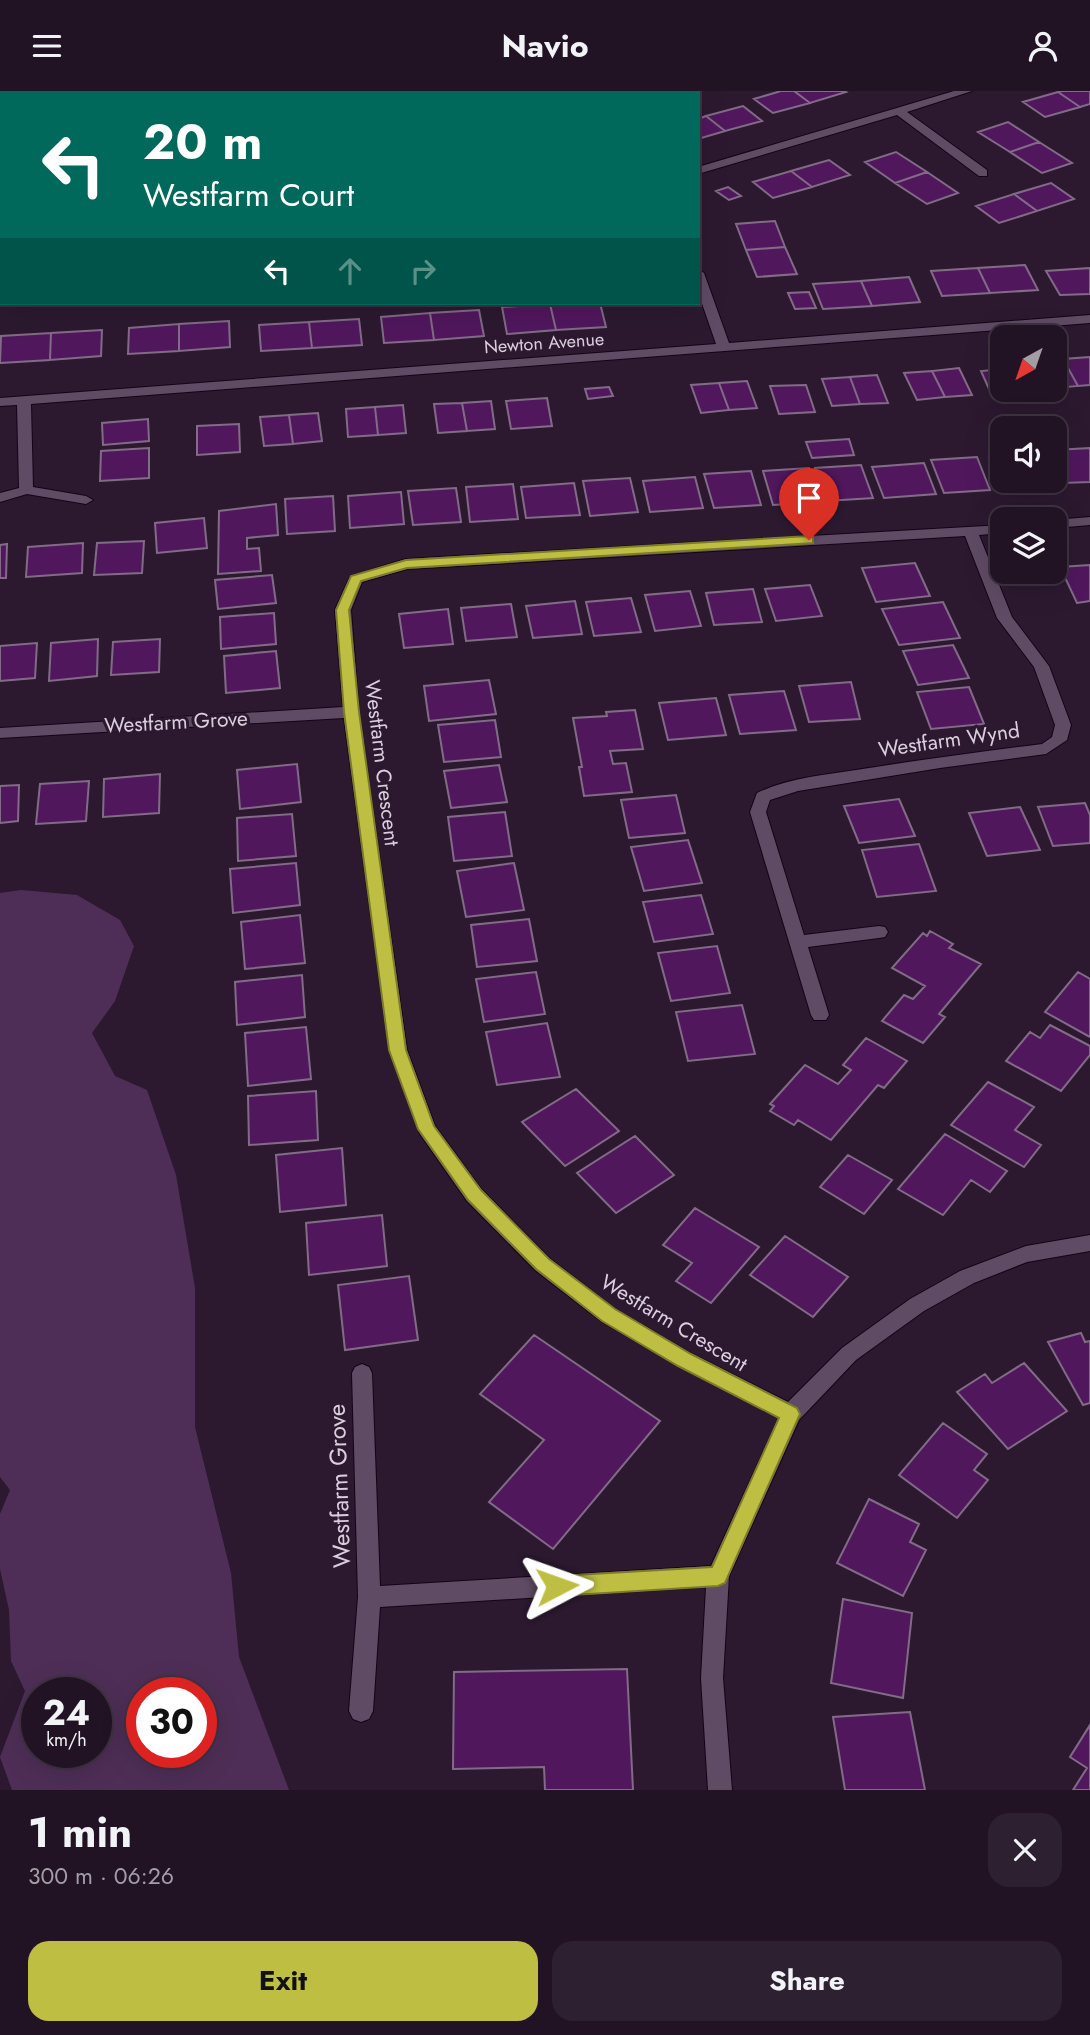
<!DOCTYPE html>
<html lang="en">
<head>
<meta charset="utf-8">
<style>
  body { margin:0; font-family:Jost,sans-serif; background:#2d2031; color:#f1f3f6; height:100vh; display:flex; flex-direction:column; font-size:26px; white-space:nowrap }
  * { box-sizing:border-box; margin:0 }
  p { font-size:23px; color:#a29ea6 }
  .icon { flex:none; width:38px; height:38px; fill:none; stroke:currentColor; stroke-width:2; stroke-linecap:round; stroke-linejoin:round }
  .map { position:relative; height:1699px; overflow:hidden }
  .drawer { display:flex; flex-direction:column; background:#211324; flex:1 }
  .drawer>* { flex:none }
  .banner { position:absolute; left:0px; top:0px; width:700px; height:214px; box-shadow:0 7px 28px #0002,0 0 0 2px #3e3241; background:#00695c; color:#fff; overflow:hidden }
  .needle { width:46px; rotate:220deg }
  .controls { position:absolute; left:990px; top:234px; display:grid; gap:14px }
  .controls a { display:grid; place-items:center; width:77px; height:77px; border-radius:14px; background:#211324; box-shadow:0 7px 28px #0002,0 0 0 2px #3e3241; font-size:35px }
  .speed { position:absolute; left:21px; top:1586px; display:flex; gap:14px; font-size:35px; font-weight:700; text-align:center }
  .speed>* { display:grid; place-content:center; width:91px; height:91px; border-radius:50%; background:#211324; box-shadow:0 7px 28px #0002,0 0 0 2px #3e3241; line-height:1 }
  .speed small { font-size:18px; font-weight:400 }
  .speed .limit { border:10px solid #d22; background:#fff; color:#111 }
  .pin { position:absolute; display:grid; place-items:center; width:60px; height:60px; color:#fff; margin:-72px -30px; border-radius:50% 50% 50% 0; rotate:-45deg; box-shadow:0 0 7px #0007 }
  .pin .icon { rotate:45deg }
  .me { position:absolute; width:77px; margin:-38px; rotate:86deg; stroke-linejoin:round; filter:drop-shadow(0 0 5px #0008) }
  .turn { display:flex; align-items:center; gap:24px; height:147px; padding:0 28px; font-size:32px }
  .turn .icon { width:91px; height:91px; stroke-width:2.5 }
  .turn b { display:block; font-size:49px; line-height:60px }
  .lanes { display:flex; align-items:center; height:66px; padding:0 28px; background:#0003; justify-content:center; gap:35px; direction:ltr }
  .lanes .off { opacity:.35 }
  .round { display:grid; place-items:center; flex:none; width:74px; height:74px; border-radius:21px; background:#2d2031 }
  .overview { display:flex; align-items:center; justify-content:space-between; height:119px; padding:0 28px }
  h1 { font-size:42px; font-weight:700; line-height:52px }
  .action { display:flex; gap:14px; margin-top:auto; padding:14px 28px }
  .action a { flex:1; height:80px; border-radius:21px; background:#bebf42; color:#111; font-size:28px; font-weight:700; line-height:80px; text-align:center }
  .action a+a { background:#2d2031; color:#f1f3f6 }
  header { display:flex; justify-content:space-between; align-items:center; height:91px; padding:0 28px; background:#211324; font-size:32px; font-weight:700 }
  .map>svg:first-child { display:block }
  .green { fill:#4e2e56; fill-rule:evenodd }
  .building { fill:#50175d; stroke:#816b86; stroke-width:2 }
  .lines { fill:none; stroke-linecap:round; stroke-linejoin:round }
  .minor-casing { stroke:#140417; stroke-width:2 }
  .minor { fill:#5f4b64; fill-rule:evenodd }
  .route { fill:#bebf42; stroke:#7c7c2b; stroke-width:2 }
  .labels { text-anchor:middle; dominant-baseline:central; stroke-width:6; stroke-linejoin:round; paint-order:stroke }
  .far-street-label { font-size:18px; fill:#dacedd; stroke:#2c1930 }
  .street-label { font-size:21px; fill:#dacedd; stroke:#2c1930 }
  .near-street-label { font-size:24px; fill:#dacedd; stroke:#2c1930 }
</style>
</head>
<body>
<header><svg class="icon" aria-label="menu" viewBox="0 0 24 24"><path d="M4 6h16M4 12h16M4 18h16"/></svg>Navio<svg class="icon" aria-label="person" viewBox="0 0 24 24"><circle cx="12" cy="8" r="4"/><path d="M4 21q1-7 8-7t8 7"/></svg></header>
<div class="map">
<svg width="1090" height="1699" viewBox="0 0 1090 1699">
  <rect width="100%" height="100%" fill="#2c1930"/>
  <path class="green" d="M 21,799 L 77,804 L 120,829 L 134,855 L 115,910 L 92,942 L 115,985 L 147,999 L 176,1084 L 195,1197 L 195,1336 L 231,1482 L 239,1566 L 289,1699 L 12,1699 L 0,1666 L 25,1600 L 11,1570 L 9,1519 L 0,1478 L 0,1423 L 10,1399 L 0,1386 L 0,802 ZM 37,1601 L 96,1601 L 96,1661 L 37,1661 ZM 142,1601 L 201,1601 L 201,1661 L 142,1661 Z"/>
  <path class="building" d="M 781,0 L 794,0 L 810,12 L 773,22 L 754,8 Z
    M 794,0 L 844,0 L 846,1 L 810,12 Z
    M 1062,0 L 1090,0 L 1090,13 L 1080,16 L 1058,1 Z
    M 1058,1 L 1080,16 L 1045,26 L 1023,11 Z
    M 743,15 L 762,30 L 725,40 L 706,25 Z
    M 706,25 L 725,40 L 698,48 L 698,28 Z
    M 1008,31 L 1039,51 L 1010,61 L 978,41 Z
    M 1039,51 L 1072,72 L 1042,82 L 1010,61 Z
    M 896,61 L 927,81 L 895,92 L 865,71 Z
    M 829,69 L 850,84 L 812,96 L 791,80 Z
    M 791,80 L 812,96 L 773,107 L 753,91 Z
    M 927,81 L 958,102 L 927,113 L 895,92 Z
    M 1051,92 L 1074,108 L 1037,120 L 1014,103 Z
    M 728,96 L 741,105 L 729,109 L 716,100 Z
    M 1014,103 L 1037,120 L 999,132 L 976,115 Z
    M 775,130 L 785,156 L 746,159 L 736,133 Z
    M 785,156 L 797,183 L 757,186 L 746,159 Z
    M 1025,174 L 1038,199 L 990,202 L 978,177 Z
    M 978,177 L 990,202 L 942,205 L 931,180 Z
    M 1090,177 L 1090,203 L 1060,204 L 1046,180 Z
    M 909,186 L 920,211 L 872,215 L 861,190 Z
    M 861,190 L 872,215 L 823,218 L 813,193 Z
    M 809,201 L 816,217 L 795,218 L 788,202 Z
    M 600,212 L 606,236 L 556,239 L 550,213 Z
    M 550,213 L 556,239 L 507,243 L 502,216 Z
    M 479,219 L 484,245 L 434,249 L 430,222 Z
    M 430,222 L 434,249 L 384,252 L 381,226 Z
    M 359,228 L 362,254 L 312,257 L 309,231 Z
    M 229,230 L 230,256 L 179,260 L 179,233 Z
    M 309,231 L 312,257 L 261,260 L 259,234 Z
    M 179,233 L 179,260 L 128,263 L 129,237 Z
    M 102,239 L 101,265 L 50,269 L 51,242 Z
    M 51,242 L 50,269 L 0,272 L 1,245 Z
    M 1090,266 L 1090,294 L 1078,295 L 1063,268 Z
    M 1063,268 L 1078,295 L 1055,297 L 1055,269 Z
    M 959,277 L 972,304 L 945,306 L 932,280 Z
    M 1003,278 L 1003,299 L 1031,299 L 1033,304 L 993,307 L 981,280 Z
    M 932,280 L 945,306 L 917,309 L 904,282 Z
    M 877,284 L 888,312 L 860,313 L 850,286 Z
    M 850,286 L 860,313 L 832,315 L 822,288 Z
    M 747,290 L 757,317 L 729,319 L 719,292 Z
    M 719,292 L 729,319 L 701,322 L 691,294 Z
    M 806,294 L 815,321 L 779,323 L 770,295 Z
    M 609,296 L 613,305 L 588,308 L 585,298 Z
    M 547,307 L 552,335 L 511,338 L 506,310 Z
    M 491,310 L 495,338 L 467,340 L 462,312 Z
    M 462,312 L 467,340 L 438,342 L 434,313 Z
    M 403,314 L 406,342 L 378,344 L 375,316 Z
    M 375,316 L 378,344 L 348,346 L 346,318 Z
    M 318,322 L 322,350 L 293,353 L 289,324 Z
    M 289,324 L 293,353 L 264,355 L 260,326 Z
    M 148,328 L 149,350 L 103,354 L 102,332 Z
    M 239,333 L 240,361 L 197,364 L 197,335 Z
    M 849,348 L 854,364 L 812,367 L 806,351 Z
    M 149,357 L 149,387 L 100,390 L 101,360 Z
    M 1090,357 L 1090,391 L 1062,392 L 1055,377 L 1055,359 Z
    M 977,366 L 990,399 L 944,402 L 931,369 Z
    M 1003,366 L 1003,390 L 1052,390 L 1054,394 L 1002,397 L 989,367 Z
    M 924,372 L 936,403 L 884,407 L 872,376 Z
    M 861,374 L 873,407 L 826,410 L 815,377 Z
    M 809,377 L 820,411 L 773,414 L 763,380 Z
    M 751,380 L 761,414 L 714,417 L 704,383 Z
    M 695,386 L 703,417 L 650,421 L 643,390 Z
    M 630,387 L 638,421 L 590,425 L 583,390 Z
    M 574,392 L 580,424 L 526,427 L 521,396 Z
    M 513,393 L 518,428 L 470,431 L 466,396 Z
    M 456,397 L 461,431 L 413,434 L 408,400 Z
    M 401,401 L 404,433 L 350,437 L 348,405 Z
    M 333,405 L 335,440 L 287,443 L 285,408 Z
    M 276,413 L 278,444 L 247,447 L 247,458 L 259,457 L 261,480 L 218,483 L 219,420 Z
    M 204,427 L 207,457 L 157,462 L 155,432 Z
    M 144,450 L 142,482 L 94,484 L 97,452 Z
    M 83,452 L 82,482 L 26,486 L 28,456 Z
    M 7,453 L 6,487 L 0,487 L 0,454 Z
    M 915,472 L 930,505 L 876,511 L 862,477 Z
    M 1090,474 L 1090,510 L 1077,512 L 1060,476 Z
    M 272,484 L 276,512 L 218,518 L 215,489 Z
    M 810,494 L 822,525 L 776,530 L 765,498 Z
    M 753,498 L 762,531 L 714,534 L 706,502 Z
    M 690,500 L 701,535 L 655,540 L 645,504 Z
    M 631,507 L 641,541 L 594,545 L 586,511 Z
    M 575,510 L 582,543 L 533,547 L 526,515 Z
    M 943,511 L 960,547 L 899,554 L 882,518 Z
    M 511,513 L 517,546 L 466,550 L 461,517 Z
    M 448,518 L 453,553 L 404,557 L 399,523 Z
    M 274,522 L 276,553 L 221,558 L 220,526 Z
    M 98,548 L 97,585 L 49,590 L 51,552 Z
    M 160,548 L 159,581 L 111,584 L 113,551 Z
    M 37,552 L 35,587 L 0,590 L 0,555 Z
    M 953,554 L 969,587 L 918,594 L 903,560 Z
    M 276,560 L 280,597 L 226,602 L 224,565 Z
    M 489,589 L 496,623 L 429,630 L 424,595 Z
    M 851,591 L 860,628 L 809,631 L 799,595 Z
    M 969,596 L 984,633 L 931,638 L 917,601 Z
    M 784,600 L 796,639 L 740,643 L 729,604 Z
    M 716,607 L 726,644 L 668,649 L 659,612 Z
    M 635,619 L 643,658 L 610,660 L 613,673 L 626,672 L 632,701 L 584,705 L 579,676 L 582,676 L 573,627 L 607,625 L 606,621 Z
    M 495,629 L 501,666 L 444,671 L 438,634 Z
    M 297,673 L 301,711 L 240,718 L 237,679 Z
    M 499,674 L 507,711 L 451,717 L 444,680 Z
    M 160,683 L 159,722 L 103,726 L 104,688 Z
    M 89,690 L 86,730 L 36,733 L 40,693 Z
    M 19,694 L 18,730 L 0,732 L 0,695 Z
    M 676,704 L 685,742 L 629,747 L 621,709 Z
    M 899,708 L 915,745 L 859,752 L 844,715 Z
    M 1085,712 L 1090,724 L 1090,752 L 1053,755 L 1038,716 Z
    M 1020,716 L 1040,759 L 987,765 L 969,722 Z
    M 505,721 L 512,765 L 454,770 L 448,726 Z
    M 292,723 L 296,765 L 238,770 L 237,727 Z
    M 688,749 L 702,792 L 644,800 L 631,756 Z
    M 919,753 L 936,800 L 877,806 L 862,759 Z
    M 296,772 L 300,814 L 233,822 L 230,778 Z
    M 514,772 L 524,819 L 466,826 L 457,780 Z
    M 701,804 L 713,843 L 654,851 L 643,811 Z
    M 300,824 L 305,872 L 245,878 L 241,831 Z
    M 529,828 L 537,870 L 477,876 L 471,834 Z
    M 930,840 L 953,853 L 949,857 L 981,873 L 939,923 L 945,926 L 923,952 L 882,930 L 904,904 L 913,908 L 925,895 L 892,877 L 923,842 L 927,845 Z
    M 717,855 L 730,902 L 671,910 L 658,862 Z
    M 536,881 L 545,923 L 484,931 L 476,888 Z
    M 1078,881 L 1090,888 L 1090,946 L 1045,921 Z
    M 302,884 L 305,926 L 237,934 L 235,891 Z
    M 742,914 L 755,963 L 688,970 L 676,921 Z
    M 547,932 L 560,986 L 497,994 L 486,941 Z
    M 1050,934 L 1090,955 L 1090,964 L 1061,1000 L 1006,970 L 1030,941 L 1040,947 Z
    M 306,936 L 311,988 L 248,995 L 245,942 Z
    M 866,947 L 907,970 L 884,997 L 878,994 L 831,1049 L 798,1029 L 794,1034 L 770,1020 L 774,1015 L 770,1013 L 805,974 L 838,993 L 851,979 L 843,974 Z
    M 988,991 L 1034,1016 L 1015,1039 L 1041,1054 L 1024,1076 L 951,1034 Z
    M 576,998 L 619,1040 L 565,1075 L 522,1031 Z
    M 316,1000 L 318,1049 L 249,1054 L 248,1005 Z
    M 945,1043 L 1007,1080 L 990,1101 L 971,1089 L 943,1124 L 898,1098 Z
    M 635,1045 L 674,1084 L 616,1122 L 577,1082 Z
    M 342,1057 L 346,1114 L 280,1121 L 276,1064 Z
    M 848,1064 L 892,1089 L 864,1123 L 820,1096 Z
    M 695,1117 L 759,1156 L 711,1212 L 676,1190 L 692,1172 L 663,1154 Z
    M 382,1124 L 387,1175 L 309,1184 L 306,1132 Z
    M 785,1145 L 848,1186 L 813,1226 L 750,1184 Z
    M 409,1185 L 418,1249 L 345,1259 L 338,1194 Z
    M 1081,1242 L 1085,1251 L 1090,1250 L 1090,1312 L 1083,1314 L 1048,1251 Z
    M 534,1244 L 660,1330 L 553,1458 L 489,1411 L 544,1349 L 480,1303 Z
    M 1024,1272 L 1067,1320 L 1008,1358 L 957,1301 L 985,1283 L 992,1292 Z
    M 943,1332 L 987,1363 L 974,1379 L 988,1389 L 957,1427 L 899,1384 Z
    M 869,1408 L 919,1433 L 910,1451 L 926,1459 L 903,1505 L 837,1472 Z
    M 843,1508 L 912,1522 L 903,1607 L 831,1592 Z
    M 627,1578 L 633,1699 L 545,1699 L 544,1676 L 453,1678 L 454,1581 Z
    M 910,1621 L 925,1699 L 845,1699 L 833,1626 Z
    M 1090,1634 L 1090,1699 L 1073,1699 L 1087,1677 L 1070,1666 Z"/>
  <g class="lines">
    <defs>
      <path id="minor" d="M 207,0 L 219,0 L 220,2 L 209,2 Z
        M 330,0 L 347,0 L 329,2 Z
        M 520,0 L 532,0 L 533,2 L 522,2 Z
        M 954,0 L 972,0 L 907,21 L 987,79 L 987,85 L 979,85 L 897,24 L 698,83 L 698,76 Z
        M 0,84 L 2,84 L 0,92 Z
        M 698,178 L 704,182 L 729,252 L 1090,224 L 1090,232 L 31,313 L 33,396 L 86,405 L 93,409 L 86,413 L 27,403 L 0,411 L 0,402 L 19,397 L 17,314 L 0,315 L 0,307 L 716,253 L 698,201 Z
        M 1090,426 L 1090,434 L 1055,437 L 1054,429 Z
        M 1003,434 L 1003,442 L 979,444 L 1012,526 L 1049,575 L 1071,634 L 1067,649 L 1046,663 L 940,677 L 798,700 L 770,709 L 766,721 L 804,844 L 879,835 L 885,836 L 888,841 L 885,846 L 879,847 L 808,856 L 829,924 L 826,929 L 814,929 L 811,924 L 750,721 L 757,702 C 788,687 823,684 856,679 C 918,669 980,661 1042,653 L 1052,646 L 1055,634 L 1034,576 L 997,527 L 965,445 L 407,478 L 362,491 L 351,519 L 359,621 L 407,959 L 435,1035 L 481,1098 L 549,1167 L 615,1218 L 692,1263 L 788,1311 L 842,1257 L 910,1208 L 960,1180 L 1026,1155 L 1090,1144 L 1090,1160 L 1027,1171 L 974,1192 L 924,1220 L 856,1269 L 799,1329 L 729,1485 L 723,1587 L 732,1699 L 708,1699 L 701,1587 L 706,1496 L 380,1516 L 373,1620 L 369,1628 L 361,1631 L 353,1628 L 349,1620 L 358,1506 L 352,1282 L 355,1276 L 362,1273 L 369,1276 L 372,1282 L 380,1495 L 711,1475 L 779,1327 L 678,1275 L 601,1230 L 535,1179 L 467,1110 L 420,1043 L 389,959 L 344,627 L 0,647 L 0,637 L 343,616 L 335,519 L 349,488 L 351,485 L 406,468 Z"/>
    </defs>
    <use href="#minor" class="minor-casing"/>
    <use href="#minor" class="minor"/>
  </g>
  <path class="route" d="M 809,445 L 813,446 L 813,452 L 407,477 L 361,490 L 349,519 L 359,621 L 406,959 L 434,1035 L 481,1099 L 549,1168 L 615,1218 L 691,1263 L 797,1317 L 800,1323 L 725,1492 L 718,1495 L 557,1505 L 550,1502 L 547,1495 L 550,1488 L 557,1485 L 712,1476 L 779,1327 L 678,1275 L 602,1230 L 536,1178 L 468,1109 L 418,1038 L 389,959 L 344,621 L 336,519 L 351,485 L 406,469 Z"/>
  <g class="labels">
    <g class="far-street-label">
      <text transform="translate(544 252) rotate(-4)">Newton Avenue</text>
    </g>
    <g class="street-label">
      <text transform="translate(176 631) rotate(-3)">Westfarm Grove</text>
      <text transform="translate(949 649) rotate(-8)">Westfarm Wynd</text>
      <text transform="translate(382 672) rotate(83)">Westfarm Crescent</text>
      <text transform="translate(674 1232) rotate(31)">Westfarm Crescent</text>
    </g>
    <g class="near-street-label">
      <text transform="translate(339 1395) rotate(-92)">Westfarm Grove</text>
    </g>
  </g>
</svg>
<div class="controls">
<a><svg class="needle" viewBox="-14 -14 28 28"><path d="M0-13l5 13h-10z" fill="#e53935"/><path d="M0 13l5-13h-10z" fill="#a29ea6"/></svg></a>
<a><svg class="icon" aria-label="sound" viewBox="0 0 24 24"><path d="M4 9h4l5-4v14l-5-4H4zM17 9q2 3 0 6"/></svg></a>
<a><svg class="icon" aria-label="layers" viewBox="0 0 24 24"><path d="M12 4l9 5-9 5-9-5zM3 14l9 5 9-5"/></svg></a>
</div>
<div class="speed"><div>24<small>km/h</small></div><div class="limit">30</div></div>
<div class="pin" style="left:809px;top:449px;background:#d93025"><svg class="icon" aria-label="arrive" viewBox="0 0 24 24"><path d="M6 21V4h12l-3 4 3 4H6"/></svg></div>
<svg class="me" style="left:557px;top:1495px" viewBox="-20 -20 40 40"><path d="M0-17L14 15 0 8-14 15z" fill="#bebf42" stroke="#fff" stroke-width="4"/></svg>
<div class="banner">
<div class="turn"><svg class="icon" aria-label="left" viewBox="0 0 24 24"><path d="M17 20v-9H6M10 6l-5 5 5 5"/></svg><div><b>20 m</b>Westfarm Court</div></div>
<div class="lanes"><svg class="icon" aria-label="left" viewBox="0 0 24 24"><path d="M17 20v-9H6M10 6l-5 5 5 5"/></svg><svg class="icon off" aria-label="ahead" viewBox="0 0 24 24"><path d="M12 20V5M6 11l6-6 6 6"/></svg><svg class="icon off" aria-label="right" viewBox="0 0 24 24"><path d="M7 20v-9h11M14 6l5 5-5 5"/></svg></div>
</div>
</div>
<section class="drawer">
<div class="overview"><div><h1>1 min</h1><p>300 m · 06:26</p></div><a class="round"><svg class="icon" aria-label="close" viewBox="0 0 24 24"><path d="M6 6l12 12M18 6L6 18"/></svg></a></div>
<div class="action"><a>Exit</a><a>Share</a></div>
</section>
</body>
</html>
